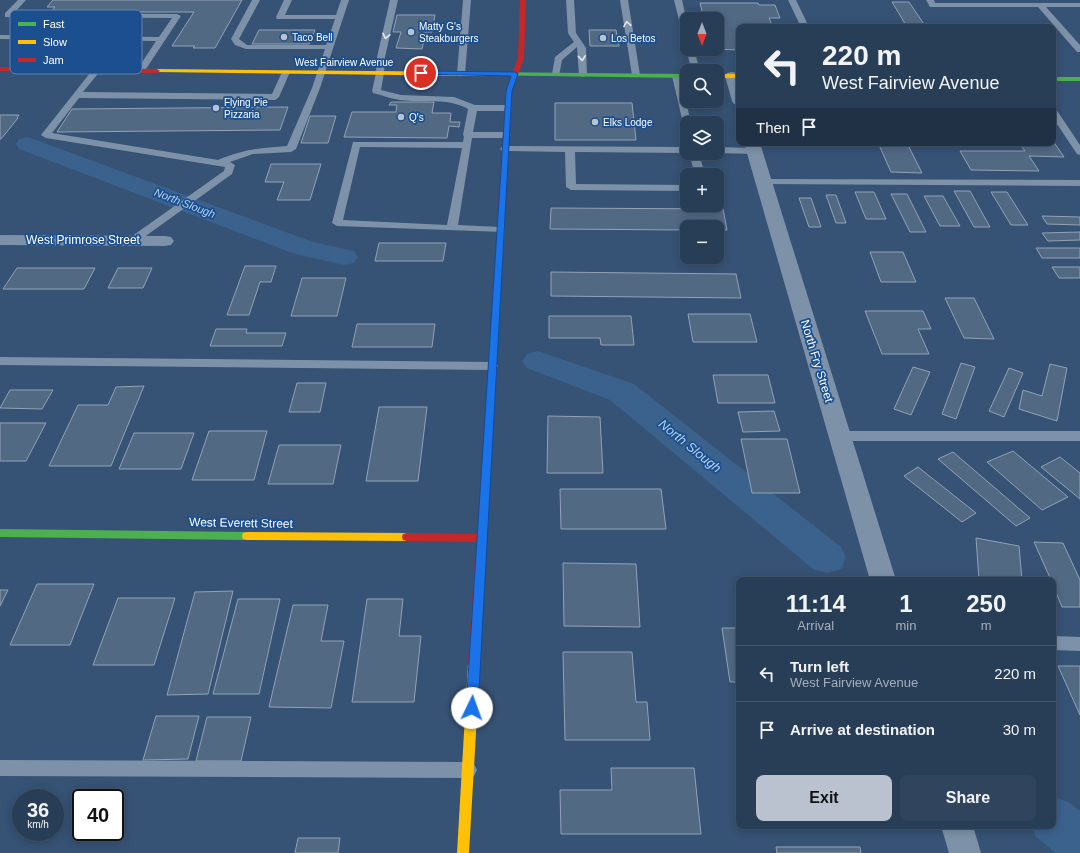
<!DOCTYPE html>
<html lang="en">
<head>
<meta charset="utf-8">
<style>
  body { margin:0; font-family:Helvetica,sans-serif; background:#30455d; color:#f1f3f6; height:100vh; display:flex; flex-direction:column; font-size:15px; white-space:nowrap }
  * { box-sizing:border-box; margin:0 }
  p { font-size:13px; color:#a5aeba }
  .icon { flex:none; width:22px; height:22px; fill:none; stroke:currentColor; stroke-width:2; stroke-linecap:round; stroke-linejoin:round }
  .map { position:relative; flex:1; overflow:hidden }
  .drawer { position:absolute; left:736px; top:577px; width:320px; height:252px; display:flex; flex-direction:column; background:#283e57; border-radius:8px; box-shadow:0 2px 10px #0003,0 0 0 1px #44576d }
  .drawer>* { flex:none }
  .top-card { position:absolute; left:736px; top:24px; width:320px; height:122px; border-radius:8px; box-shadow:0 2px 10px #0003,0 0 0 1px #44576d; background:#283e57; color:#f1f3f6; overflow:hidden }
  .needle { width:26px; rotate:180deg }
  .buttons { position:absolute; left:680px; top:12px; display:grid; gap:8px }
  .buttons a { display:grid; place-items:center; width:44px; height:44px; border-radius:8px; background:#283e57; box-shadow:0 2px 10px #0003,0 0 0 1px #44576d; font-size:20px }
  .speed { position:absolute; left:12px; top:789px; display:flex; gap:8px; font-size:20px; font-weight:700; text-align:center }
  .speed>* { display:grid; place-content:center; width:52px; height:52px; border-radius:50%; background:#283e57; box-shadow:0 2px 10px #0003,0 0 0 1px #44576d; line-height:1 }
  .speed small { font-size:10px; font-weight:400 }
  .speed .limit { border:2px solid #111; border-radius:6px; background:#fff; color:#111 }
  .pin { position:absolute; display:grid; place-items:center; width:34px; height:34px; color:#fff; margin:-17px; border:2px solid #fff; border-radius:50%; box-shadow:0 1px 4px #0007 }
  .me { position:absolute; width:44px; margin:-22px; rotate:3deg; stroke-linejoin:round; filter:drop-shadow(0 0 3px #0008) }
  .turn { display:flex; align-items:center; gap:14px; height:84px; padding:0 20px; font-size:18px }
  .turn .icon { width:52px; height:52px; stroke-width:2.5 }
  .turn b { display:block; font-size:28px; line-height:34px }
  .then { display:flex; align-items:center; height:38px; padding:0 20px; background:#0003; gap:8px; font-size:15px }
  .eta { display:flex; justify-content:space-evenly; align-items:center; height:68px; text-align:center }
  .eta b { font-size:24px; font-weight:800; line-height:28px }
  .primary-button { display:flex; gap:8px; margin-top:auto; padding:8px 20px }
  .primary-button a { flex:1; height:46px; border-radius:8px; background:#b9c2ce; color:#111; font-size:16px; font-weight:800; line-height:46px; text-align:center }
  .primary-button a+a { background:#30455d; color:#f1f3f6 }
  ul { padding:0; list-style:none }
  li { display:flex; align-items:center; gap:12px; height:56px; padding:0 20px; border-top:1px solid #44576d }
  li div { flex:1 }
  li b { display:block; font-size:15px }
  li em { font-style:normal }
  .map>svg:first-child { display:block }
  .lines { fill:none; stroke-linecap:round; stroke-linejoin:round }
  .canal { fill:#3b618d; fill-rule:evenodd }
  .building { fill:#526984; stroke:#92a2b6 }
  .lane { fill:#7d92a8; fill-rule:evenodd }
  .street { fill:#7d92a8; fill-rule:evenodd }
  .fast { fill:#4caf50; fill-rule:evenodd }
  .slow { fill:#ffc107; fill-rule:evenodd }
  .jam { fill:#c62828; fill-rule:evenodd }
  .oneway { stroke:#e5e9ee }
  .route { fill:#1a73e8; stroke:#114b97 }
  .poi-dot { fill:#b9c2ce; stroke:#1b4f8f; stroke-width:1.5 }
  .labels { text-anchor:middle; dominant-baseline:central; stroke-width:3.5; stroke-linejoin:round; paint-order:stroke }
  .far-poi-label { font-size:10px; fill:#fff; stroke:#1b4f8f; text-anchor:start }
  .far-street-label { font-size:10px; fill:#fff; stroke:#1b4f8f }
  .far-water-label { font-size:11px; font-style:italic; fill:#b5d3f5; stroke:#1b4f8f }
  .street-label { font-size:12px; fill:#fff; stroke:#1b4f8f }
  .water-label { font-size:13px; font-style:italic; fill:#b5d3f5; stroke:#1b4f8f }
  .key { fill:#1b4f8f; stroke:#5f84b1; stroke-width:1 }
  .key-label { font-size:11px; fill:#fff }
</style>
</head>
<body>
<div class="map">
<svg width="1080" height="853" viewBox="0 0 1080 853">
  <rect width="100%" height="100%" fill="#365274"/>
  <g class="lines">
    <path class="canal" d="M 28,137 L 313,242 L 354,251 L 358,257 L 354,263 L 344,265 L 295,254 L 19,149 L 16,144 L 19,139 Z
      M 538,351 L 634,384 L 841,547 L 846,558 L 841,569 L 827,573 L 813,569 L 610,400 L 527,368 L 522,361 L 527,354 Z
      M 1053,796 L 1070,803 L 1080,811 L 1080,853 L 1056,853 L 1036,837 L 1032,826 L 1053,826 Z"/>
  </g>
  <path class="building" d="M 53,0 L 242,0 L 215,48 L 193,48 L 195,46 L 172,46 L 194,12 L 51,12 L 55,7 L 47,7 Z
    M 892,2 L 909,2 L 926,27 L 907,27 Z
    M 700,3 L 758,3 L 759,5 L 775,5 L 780,18 L 769,18 L 773,27 L 739,27 L 739,50 L 711,49 L 717,49 L 717,19 L 704,19 Z
    M 397,15 L 435,15 L 432,32 L 426,32 L 422,49 L 396,48 L 401,32 L 393,32 Z
    M 1008,25 L 1010,27 L 940,26 Z
    M 259,30 L 315,30 L 309,44 L 252,44 Z
    M 589,30 L 616,30 L 619,46 L 590,46 Z
    M 391,102 L 434,102 L 432,113 L 451,113 L 450,122 L 460,122 L 459,127 L 449,126 L 447,138 L 344,137 L 352,112 L 396,112 L 397,105 L 389,105 Z
    M 555,103 L 632,103 L 636,140 L 555,140 Z
    M 288,107 L 280,130 L 57,132 L 72,109 Z
    M 0,115 L 19,115 L 17,118 L 18,118 L 1,139 L 0,139 Z
    M 310,116 L 336,116 L 328,143 L 301,143 Z
    M 1053,141 L 1064,157 L 1029,156 L 1039,171 L 971,170 L 960,151 L 1025,151 L 1019,143 L 1053,143 Z
    M 797,143 L 907,143 L 922,173 L 891,172 L 879,145 Z
    M 271,164 L 321,164 L 310,200 L 277,200 L 284,182 L 265,182 Z
    M 954,191 L 970,191 L 990,227 L 974,227 Z
    M 855,192 L 874,192 L 886,219 L 866,219 Z
    M 991,192 L 1007,192 L 1028,225 L 1011,225 Z
    M 891,194 L 907,194 L 926,232 L 910,232 Z
    M 826,195 L 836,195 L 846,223 L 836,223 Z
    M 924,196 L 943,196 L 960,226 L 940,226 Z
    M 799,198 L 811,198 L 821,227 L 809,227 Z
    M 551,208 L 723,209 L 727,230 L 717,230 L 717,227 L 687,227 L 687,230 L 550,229 Z
    M 1042,216 L 1080,217 L 1080,225 L 1047,224 Z
    M 1080,232 L 1080,240 L 1048,241 L 1042,233 Z
    M 379,243 L 446,243 L 443,261 L 375,261 Z
    M 1036,248 L 1080,248 L 1080,258 L 1042,258 Z
    M 870,252 L 903,252 L 916,282 L 881,282 Z
    M 245,266 L 276,266 L 271,282 L 260,282 L 249,315 L 227,315 Z
    M 1052,267 L 1080,267 L 1080,278 L 1059,278 Z
    M 17,268 L 95,268 L 84,289 L 3,289 Z
    M 118,268 L 152,268 L 143,288 L 108,288 Z
    M 551,272 L 736,274 L 741,298 L 551,296 Z
    M 302,278 L 346,278 L 337,316 L 291,316 Z
    M 945,298 L 974,298 L 994,339 L 964,338 Z
    M 865,311 L 923,311 L 931,329 L 918,329 L 929,354 L 882,354 Z
    M 688,314 L 750,314 L 757,342 L 693,342 Z
    M 549,316 L 631,316 L 634,345 L 601,345 L 600,338 L 549,338 Z
    M 357,324 L 435,324 L 432,347 L 352,347 Z
    M 216,329 L 247,329 L 246,333 L 286,333 L 282,346 L 210,346 Z
    M 961,363 L 975,367 L 956,419 L 942,414 Z
    M 1050,364 L 1067,368 L 1057,421 L 1019,409 L 1023,390 L 1042,396 Z
    M 913,367 L 930,372 L 911,415 L 894,409 Z
    M 1009,368 L 1023,373 L 1004,417 L 989,411 Z
    M 713,375 L 768,375 L 775,403 L 718,403 Z
    M 297,383 L 326,383 L 320,412 L 289,412 Z
    M 144,386 L 111,466 L 49,466 L 78,405 L 108,405 L 116,387 Z
    M 10,390 L 53,390 L 42,409 L 0,408 Z
    M 379,407 L 427,407 L 418,481 L 366,481 Z
    M 774,411 L 780,431 L 743,432 L 738,412 Z
    M 548,416 L 600,417 L 603,473 L 547,473 Z
    M 0,423 L 46,423 L 26,461 L 0,461 Z
    M 209,431 L 267,431 L 254,480 L 192,480 Z
    M 134,433 L 194,433 L 181,469 L 119,469 Z
    M 741,439 L 787,439 L 800,493 L 752,493 Z
    M 279,445 L 341,445 L 333,484 L 268,484 Z
    M 1013,451 L 1068,497 L 1042,510 L 987,462 Z
    M 953,452 L 1030,518 L 1016,526 L 938,459 Z
    M 1060,457 L 1080,473 L 1080,499 L 1041,467 Z
    M 918,467 L 976,513 L 962,522 L 904,476 Z
    M 560,489 L 661,489 L 666,529 L 561,529 Z
    M 976,538 L 1019,546 L 1022,580 L 979,580 Z
    M 1034,542 L 1063,543 L 1080,580 L 1080,607 L 1062,607 L 1053,585 L 1053,580 L 1051,580 Z
    M 563,563 L 636,564 L 640,627 L 564,626 Z
    M 37,584 L 94,584 L 70,645 L 10,645 Z
    M 0,590 L 8,590 L 0,606 Z
    M 233,591 L 208,694 L 167,695 L 195,592 Z
    M 118,598 L 175,598 L 154,665 L 93,665 Z
    M 238,599 L 280,599 L 259,694 L 213,694 Z
    M 367,599 L 403,599 L 399,636 L 421,636 L 414,702 L 352,702 Z
    M 293,605 L 328,605 L 321,641 L 344,641 L 331,708 L 269,707 Z
    M 722,628 L 739,628 L 739,682 L 730,682 Z
    M 563,652 L 632,652 L 636,702 L 647,702 L 650,740 L 565,740 Z
    M 1058,666 L 1080,666 L 1080,715 Z
    M 156,716 L 199,716 L 188,759 L 143,760 Z
    M 207,717 L 251,717 L 241,761 L 196,761 Z
    M 611,768 L 694,768 L 701,834 L 561,834 L 560,790 L 612,790 Z
    M 298,838 L 340,838 L 338,853 L 295,853 Z
    M 776,847 L 860,847 L 861,853 L 777,853 Z"/>
  <g class="lines">
    <path class="lane" d="M 18,0 L 26,0 L 14,13 L 177,14 L 181,16 L 144,72 L 141,72 L 137,70 L 156,41 L 0,39 L 0,35 L 159,37 L 172,18 L 5,17 L 5,13 Z
      M 252,0 L 260,0 L 239,39 L 247,45 L 326,45 L 335,19 L 277,19 L 276,17 L 284,0 L 292,0 L 285,15 L 336,15 L 341,0 L 349,0 L 320,88 L 296,149 L 291,152 L 253,154 L 230,162 L 235,165 L 232,174 L 136,243 L 128,243 L 127,241 L 128,239 L 224,171 L 225,167 L 46,138 L 41,135 L 94,68 L 97,68 L 101,70 L 83,92 L 272,94 L 282,72 L 286,70 L 290,72 L 279,97 L 275,100 L 79,98 L 52,133 L 218,160 C 244,149 260,148 287,146 L 312,88 L 325,49 L 246,49 L 235,45 L 231,39 Z
      M 390,0 L 398,0 L 385,57 L 384,73 L 381,90 L 401,95 L 454,97 L 475,105 L 508,105 L 512,108 L 508,111 L 477,111 L 473,132 L 506,132 L 511,135 L 506,138 L 472,138 L 458,225 L 500,227 L 505,230 L 504,232 L 337,226 L 332,223 L 353,142 L 463,142 L 464,136 L 463,135 L 468,109 C 447,97 424,103 400,100 C 391,99 382,95 373,93 L 372,91 L 376,73 L 377,57 ZM 360,147 L 462,148 L 447,225 L 343,220 Z
      M 463,0 L 471,0 L 465,74 L 461,76 L 457,74 Z
      M 566,0 L 574,0 L 576,33 L 586,48 L 587,75 L 583,77 L 579,75 L 577,47 L 562,60 L 559,76 L 556,76 L 552,74 L 555,57 L 574,42 L 568,33 Z
      M 620,0 L 628,0 L 640,75 L 636,77 L 632,75 Z
      M 674,0 L 682,0 L 687,21 L 687,38 L 683,36 Z
      M 788,0 L 796,0 L 809,27 L 801,27 Z
      M 926,0 L 934,0 L 935,3 L 1080,3 L 1080,7 L 1046,7 L 1080,45 L 1080,52 L 1077,52 L 1038,7 L 930,7 Z
      M 687,48 L 687,49 L 694,49 L 700,71 L 692,71 L 686,49 Z
      M 673,74 L 676,74 L 680,76 L 691,123 L 687,123 L 687,126 L 683,123 L 672,76 Z
      M 1053,108 L 1056,109 L 1080,145 L 1080,155 L 1077,154 L 1053,118 Z
      M 505,146 L 687,147 L 687,153 L 575,152 L 576,184 L 687,185 L 687,191 L 571,190 L 566,187 L 565,152 L 502,151 L 500,149 L 502,147 Z
      M 717,147 L 754,148 L 759,151 L 754,154 L 717,153 Z
      M 689,153 L 699,153 L 705,175 L 695,175 Z
      M 764,179 L 1080,180 L 1080,186 L 761,184 L 759,182 Z
      M 0,357 L 492,362 L 496,363 L 498,366 L 496,369 L 492,370 L 0,365 Z
      M 840,431 L 1080,431 L 1080,441 L 840,441 L 835,439 L 833,436 L 835,433 Z
      M 1053,636 L 1080,637 L 1080,651 L 1053,650 Z
      M 0,760 L 468,762 L 474,764 L 477,770 L 474,776 L 468,778 L 0,776 Z"/>
    <path class="street" d="M 732,72 L 737,73 L 739,76 L 739,105 L 734,104 L 732,101 L 725,76 L 727,73 Z
      M 744,143 L 760,143 L 896,580 L 870,580 Z
      M 0,235 L 165,236 L 171,237 L 174,241 L 171,245 L 165,246 L 0,245 Z
      M 941,826 L 973,826 L 981,853 L 949,853 Z"/>
    <path class="fast" d="M 484,72 L 687,74 L 687,78 L 482,75 L 481,74 Z
      M 1053,77 L 1080,77 L 1080,81 L 1053,81 Z
      M 498,221 L 504,221 L 505,223 L 493,418 L 489,421 L 485,418 Z
      M 0,529 L 247,532 L 251,533 L 252,536 L 251,539 L 247,540 L 0,537 Z"/>
    <path class="slow" d="M 157,69 L 484,72 L 487,74 L 484,76 L 155,72 L 154,71 Z
      M 717,74 L 739,74 L 739,78 L 717,78 Z
      M 247,532 L 407,533 L 411,534 L 412,537 L 411,540 L 407,541 L 247,540 L 243,539 L 242,536 L 243,533 Z
      M 474,659 L 478,661 L 480,664 L 469,853 L 457,853 L 468,664 L 470,661 Z"/>
    <path class="jam" d="M 520,0 L 526,0 L 524,58 L 512,91 L 505,223 L 501,225 L 497,223 L 506,91 L 518,58 Z
      M 0,67 L 157,69 L 160,71 L 157,73 L 0,71 Z
      M 489,415 L 493,418 L 480,664 L 478,667 L 474,669 L 470,667 L 468,664 L 476,542 L 407,541 L 403,540 L 402,537 L 403,534 L 407,533 L 477,534 L 485,418 Z"/>
  </g>
  <defs><path id="oneway-chevron" d="M-2-3.5L2.5 0L-2 3.5" fill="none" stroke-width="1.6" stroke-linecap="round" stroke-linejoin="round"/></defs>
  <g class="oneway">
    <use href="#oneway-chevron" transform="translate(627 24) rotate(-99)"/>
    <use href="#oneway-chevron" transform="translate(386 36) rotate(102)"/>
    <use href="#oneway-chevron" transform="translate(582 58) rotate(86)"/>
  </g>
  <path class="route" d="M 421,71 L 515,72 L 518,74 L 512,91 L 511,108 L 478,708 L 476,712 L 472,714 L 468,712 L 466,708 L 505,108 L 506,91 L 511,76 L 419,74 L 419,72 Z"/>
  <g class="poi-dot">
    <circle cx="411" cy="32" r="4"/>
    <circle cx="284" cy="37" r="4"/>
    <circle cx="603" cy="38" r="4"/>
    <circle cx="216" cy="108" r="4"/>
    <circle cx="401" cy="117" r="4"/>
    <circle cx="595" cy="122" r="4"/>
  </g>
  <g class="labels">
    <g class="far-poi-label">
      <text x="419" y="26">Matty G's<tspan x="419" dy="12">Steakburgers</tspan></text>
      <text x="292" y="37">Taco Bell</text>
      <text x="611" y="38">Los Betos</text>
      <text x="224" y="102">Flying Pie<tspan x="224" dy="12">Pizzaria</tspan></text>
      <text x="409" y="117">Q's</text>
      <text x="603" y="122">Elks Lodge</text>
    </g>
    <g class="far-street-label">
      <text x="344" y="62">West Fairview Avenue</text>
    </g>
    <g class="far-water-label">
      <text transform="translate(185 203) rotate(21)">North Slough</text>
    </g>
    <g class="street-label">
      <text x="83" y="240">West Primrose Street</text>
      <text transform="translate(817 361) rotate(73)">North Fry Street</text>
      <text transform="translate(241 523) rotate(1)">West Everett Street</text>
    </g>
    <g class="water-label">
      <text transform="translate(690 446) rotate(39)">North Slough</text>
    </g>
  </g>
  <rect x="10" y="10" width="132" height="64" rx="6" class="key"/>
  <rect x="18" y="22" width="18" height="4" fill="#4caf50"/>
  <rect x="18" y="40" width="18" height="4" fill="#ffc107"/>
  <rect x="18" y="58" width="18" height="4" fill="#c62828"/>
  <g class="key-label">
    <text x="43" y="28">Fast</text>
    <text x="43" y="46">Slow</text>
    <text x="43" y="64">Jam</text>
  </g>
</svg>
<div class="buttons">
<a><svg class="needle" viewBox="-14 -14 28 28"><path d="M0-13l5 13h-10z" fill="#e53935"/><path d="M0 13l5-13h-10z" fill="#a5aeba"/></svg></a>
<a><svg class="icon" aria-label="search" viewBox="0 0 24 24"><circle cx="10" cy="10" r="6"/><path d="M15 15l6 6"/></svg></a>
<a><svg class="icon" aria-label="layers" viewBox="0 0 24 24"><path d="M12 4l9 5-9 5-9-5zM3 14l9 5 9-5"/></svg></a>
<a>+</a>
<a>−</a>
</div>
<div class="speed"><div>36<small>km/h</small></div><div class="limit">40</div></div>
<div class="pin" style="left:421px;top:73px;background:#d93025"><svg class="icon" aria-label="arrive" viewBox="0 0 24 24"><path d="M6 21V4h12l-3 4 3 4H6"/></svg></div>
<svg class="me" style="left:472px;top:708px" viewBox="-20 -20 40 40"><circle r="19" fill="#fff"/><path d="M0-13L10 11 0 6-10 11z" fill="#1a73e8"/></svg>
<div class="top-card">
<div class="turn"><svg class="icon" aria-label="left" viewBox="0 0 24 24"><path d="M17 20v-9H6M10 6l-5 5 5 5"/></svg><div><b>220 m</b>West Fairview Avenue</div></div>
<div class="then">Then<svg class="icon" aria-label="arrive" viewBox="0 0 24 24"><path d="M6 21V4h12l-3 4 3 4H6"/></svg></div>
</div>
<section class="drawer">
<div class="eta">
<div><b>11:14</b><p>Arrival</p></div>
<div><b>1</b><p>min</p></div>
<div><b>250</b><p>m</p></div>
</div>
<ul>
<li><svg class="icon" aria-label="left" viewBox="0 0 24 24"><path d="M17 20v-9H6M10 6l-5 5 5 5"/></svg><div><b>Turn left</b><p>West Fairview Avenue</p></div><em>220 m</em></li>
<li><svg class="icon" aria-label="arrive" viewBox="0 0 24 24"><path d="M6 21V4h12l-3 4 3 4H6"/></svg><div><b>Arrive at destination</b></div><em>30 m</em></li>
</ul>
<div class="primary-button"><a>Exit</a><a>Share</a></div>
</section>
</div>
</body>
</html>
